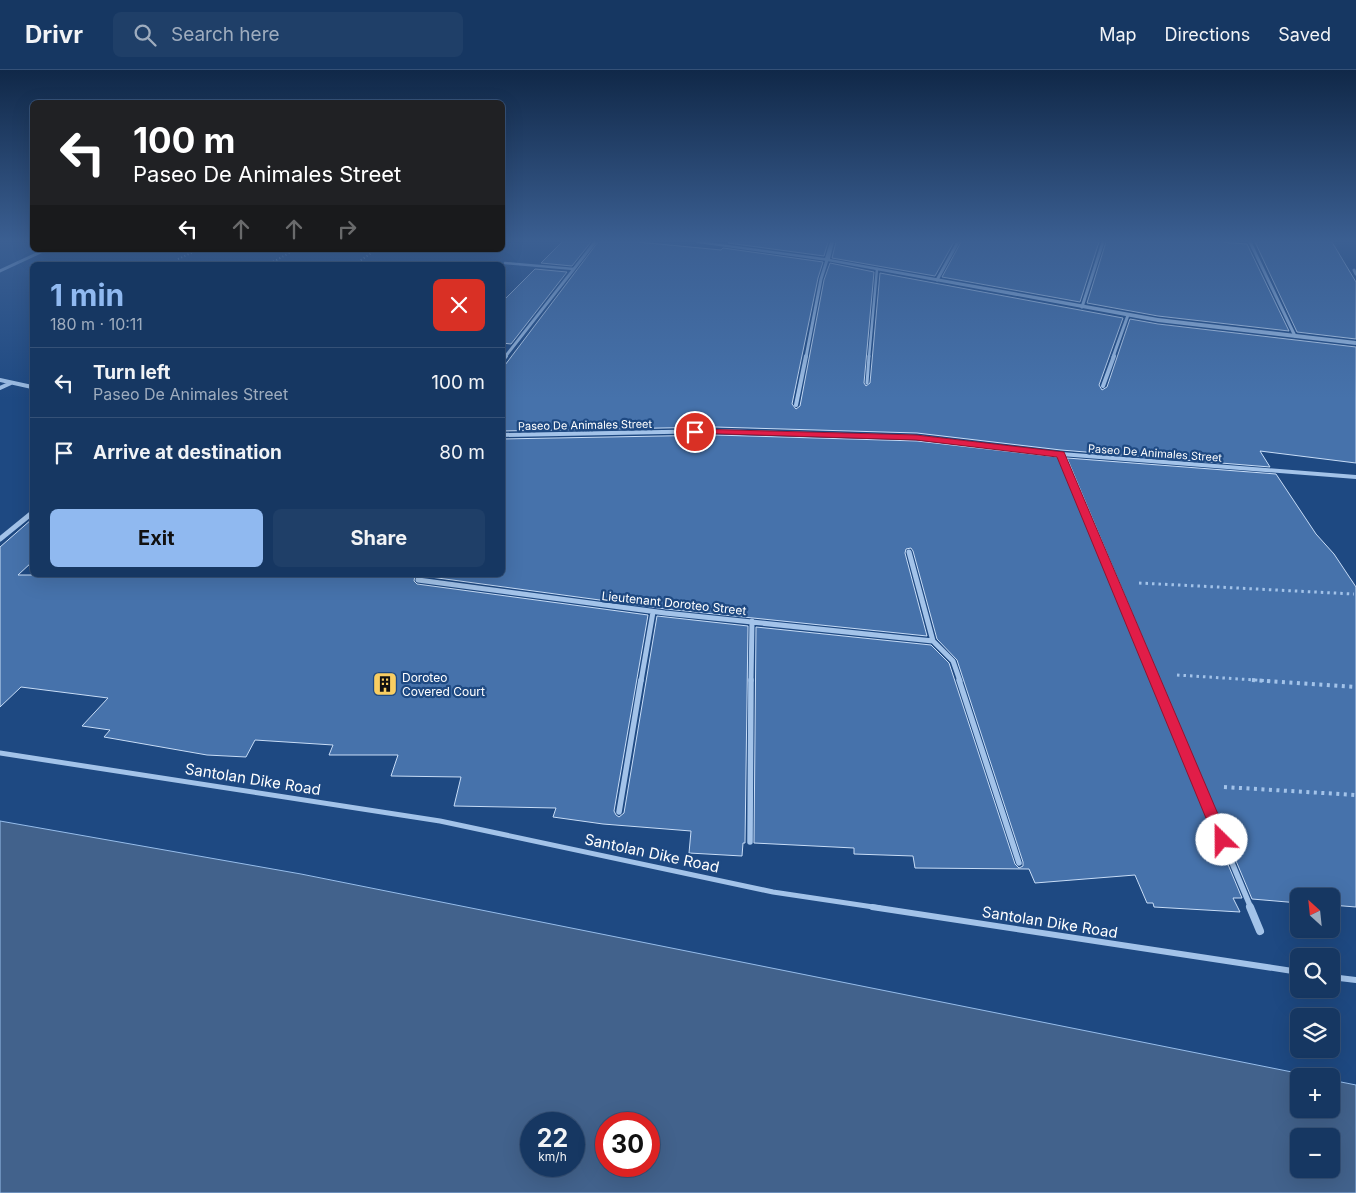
<!DOCTYPE html>
<html lang="en">
<head>
<meta charset="utf-8">
<style>
  body { margin:0; font-family:Inter,sans-serif; background:#1f3f68; color:#f1f3f6; height:100vh; display:flex; flex-direction:column; font-size:19px; white-space:nowrap }
  * { box-sizing:border-box; margin:0 }
  p { font-size:16px; color:#9eacbe }
  .icon { flex:none; width:28px; height:28px; fill:none; stroke:currentColor; stroke-width:2; stroke-linecap:round; stroke-linejoin:round }
  .map { position:relative; flex:1; overflow:hidden }
  .sheet { position:absolute; left:30px; top:192px; width:475px; height:315px; display:flex; flex-direction:column; background:#163762; border-radius:8px; box-shadow:0 5px 20px #0002,0 0 0 1px #355177 }
  .sheet>* { flex:none }
  .top-card { position:absolute; left:30px; top:30px; width:475px; height:152px; border-radius:8px; box-shadow:0 5px 20px #0002,0 0 0 1px #355177; background:#202124; color:#fff; overflow:hidden }
  .needle { width:32px; rotate:333deg }
  .fabs { position:absolute; left:1290px; top:818px; display:grid; gap:10px }
  .fabs a { display:grid; place-items:center; width:50px; height:50px; border-radius:8px; background:#163762; box-shadow:0 5px 20px #0002,0 0 0 1px #355177; font-size:25px }
  .speed { position:absolute; left:520px; top:1042px; display:flex; gap:10px; font-size:25px; font-weight:700; text-align:center }
  .speed>* { display:grid; place-content:center; width:65px; height:65px; border-radius:50%; background:#163762; box-shadow:0 5px 20px #0002,0 0 0 1px #355177; line-height:1 }
  .speed small { font-size:12px; font-weight:400 }
  .speed .limit { border:8px solid #d22; background:#fff; color:#111 }
  .pin { position:absolute; display:grid; place-items:center; width:42px; height:42px; color:#fff; margin:-21px; border:2px solid #fff; border-radius:50%; box-shadow:0 1px 5px #0007 }
  .me { position:absolute; width:55px; margin:-28px; rotate:337deg; stroke-linejoin:round; filter:drop-shadow(0 0 4px #0008) }
  .turn { display:flex; align-items:center; gap:18px; height:105px; padding:0 20px; font-size:22px }
  .turn .icon { width:65px; height:65px; stroke-width:2.5 }
  .turn b { display:block; font-size:35px; line-height:42px }
  .lanes { display:flex; align-items:center; height:48px; padding:0 20px; background:#0003; justify-content:center; gap:25px; direction:ltr }
  .lanes .off { opacity:.35 }
  .round { display:grid; place-items:center; flex:none; width:52px; height:52px; border-radius:8px; background:#1f3f68 }
  .overview { display:flex; align-items:center; justify-content:space-between; height:85px; padding:0 20px }
  h1 { font-size:30px; font-weight:700; line-height:38px; color:#90b9f0 }
  .primary-button { display:flex; gap:10px; margin-top:auto; padding:10px 20px }
  .primary-button a { flex:1; height:58px; border-radius:8px; background:#90b9f0; color:#111; font-size:20px; font-weight:700; line-height:58px; text-align:center }
  .primary-button a+a { background:#1f3f68; color:#f1f3f6 }
  ul { padding:0; list-style:none }
  li { display:flex; align-items:center; gap:15px; height:70px; padding:0 20px; border-top:1px solid #355177 }
  li div { flex:1 }
  li b { display:block; font-size:19px }
  li em { font-style:normal }
  header { display:flex; align-items:center; gap:30px; box-sizing:border-box; height:70px; padding:0 25px; background:#163762; border-bottom:1px solid #355177 }
  header strong { font-size:24px }
  nav { display:flex; gap:28px; margin-inline-start:auto; font-size:18px }
  .search { width:350px; height:45px; background:#1f3f68; display:flex; align-items:center; gap:12px; box-sizing:border-box; padding:0 18px; border-radius:8px; color:#9eacbe; font-size:19px }
  .map>svg:first-child { display:block }
  .water { fill:#42628c; stroke:#96bdeb; fill-rule:evenodd }
  .building { fill:#4672ab; stroke:#c8ddf7 }
  .lines { fill:none; stroke-linecap:round; stroke-linejoin:round }
  .path-far2 { stroke:#a3c3e9; stroke-width:2; stroke-dasharray:1 2.5; stroke-linecap:butt }
  .path-far1 { stroke:#a3c3e9; stroke-width:3; stroke-dasharray:2.5 4; stroke-linecap:butt }
  .path { stroke:#a3c3e9; stroke-width:4; stroke-dasharray:3 4.5; stroke-linecap:butt }
  .service-far1 { stroke:#a3c3e9; stroke-width:2.5 }
  .service { stroke:#a3c3e9; stroke-width:3 }
  .pedestrian-far1 { stroke:#a3c3e9; stroke-width:5 }
  .pedestrian { stroke:#a3c3e9; stroke-width:6 }
  .minor-far4 { stroke:#a3c3e9; stroke-width:3 }
  .minor-far3 { stroke:#a3c3e9; stroke-width:4 }
  .minor-far2 { stroke:#a3c3e9; stroke-width:5 }
  .minor-far1 { stroke:#a3c3e9; stroke-width:5.5 }
  .minor { stroke:#a3c3e9; stroke-width:8 }
  .tertiary { fill:#a3c3e9; fill-rule:evenodd }
  .route { fill:#e11d48; stroke:#92132f }
  .labels { text-anchor:middle; dominant-baseline:central; stroke-width:4.5; stroke-linejoin:round; paint-order:stroke }
  .far-street-label { font-size:11px; fill:#fff; stroke:#1e4982 }
  .street-label { font-size:12px; fill:#fff; stroke:#1e4982 }
  .poi-label { font-size:12px; fill:#fff; stroke:#1e4982; text-anchor:start }
  .near-street-label { font-size:15px; fill:#fff; stroke:#1e4982 }
</style>
</head>
<body>
<header>
<strong>Drivr</strong>
<div class="search"><svg class="icon" aria-label="search" viewBox="0 0 24 24"><circle cx="10" cy="10" r="6"/><path d="M15 15l6 6"/></svg>Search here</div>
<nav><a>Map</a><a>Directions</a><a>Saved</a></nav>
</header>
<div class="map">
<svg width="1356" height="1123" viewBox="0 0 1356 1123">
  <rect width="100%" height="100%" fill="#1e4982"/>
  <path class="water" d="M 0,751 L 301,804 L 1312,1006 L 1299,1006 L 1299,1039 L 1331,1039 L 1331,1010 L 1356,1015 L 1356,1123 L 0,1123 ZM 531,1054 L 574,1054 L 574,1096 L 531,1096 ZM 606,1054 L 649,1054 L 649,1096 L 606,1096 ZM 1331,1066 L 1331,1099 L 1299,1099 L 1299,1066 Z"/>
  <path class="building" d="M 562,172 L 591,172 L 572,196 L 541,193 Z
    M 598,172 L 638,172 L 721,180 L 723,178 L 823,192 L 818,208 L 792,334 L 796,339 L 800,336 L 824,210 L 830,193 L 874,202 L 864,313 L 866,316 L 870,313 L 880,203 L 1123,248 L 1099,315 L 1102,320 L 1107,317 L 1130,249 L 1158,254 L 1356,277 L 1356,393 L 1260,381 L 1270,397 L 1061,380 L 917,363 L 715,357 L 502,361 L 502,299 Z
    M 729,172 L 828,172 L 824,186 L 728,173 Z
    M 836,172 L 954,172 L 935,206 L 832,188 Z
    M 961,172 L 1099,172 L 1080,232 L 942,207 Z
    M 1106,172 L 1220,172 L 1247,174 L 1289,261 L 1158,246 L 1087,233 Z
    M 1255,172 L 1332,172 L 1356,212 L 1356,269 L 1297,262 Z
    M 535,199 L 567,202 L 511,274 L 502,273 L 502,232 Z
    M 715,365 L 917,371 L 1058,387 L 1242,828 L 1233,828 L 1240,842 L 1154,837 L 1153,833 L 1147,833 L 1135,805 L 1035,813 L 1029,799 L 915,798 L 913,786 L 854,784 L 854,778 L 754,773 L 756,557 L 931,575 L 949,593 L 1015,794 L 1019,798 L 1023,796 L 1023,792 L 957,590 L 937,569 L 913,481 L 911,478 L 906,479 L 905,483 L 927,566 L 666,539 L 423,506 L 502,505 L 502,369 Z
    M 1067,388 L 1276,404 L 1316,464 L 1334,484 L 1356,517 L 1356,837 L 1331,835 L 1331,826 L 1299,826 L 1299,833 L 1252,829 Z
    M 32,449 L 32,492 L 18,505 L 415,505 L 414,511 L 417,514 L 648,545 L 614,741 L 616,745 L 619,747 L 624,743 L 657,546 L 748,556 L 745,773 L 743,773 L 742,786 L 689,783 L 691,761 L 603,754 L 553,747 L 556,738 L 454,736 L 461,707 L 391,706 L 398,685 L 329,685 L 333,675 L 255,670 L 246,687 L 207,685 L 104,667 L 110,660 L 82,656 L 108,628 L 21,617 L 0,637 L 0,477 Z"/>
  <g class="lines">
    <path class="path-far2" d="M 178,189 L 198,180
      M 355,194 L 376,180
      M 267,195 L 295,180"/>
    <path class="path-far1" d="M 1139,513 L 1354,524
      M 1177,605 L 1271,611"/>
    <path class="path" d="M 1252,610 L 1356,617
      M 1224,717 L 1356,725"/>
    <path class="service-far1" d="M 505,193 L 574,199
      M 869,287 L 877,199"/>
    <path class="service" d="M 867,313 L 869,286"/>
    <path class="pedestrian-far1" d="M 0,683 L 440,751 L 773,822 L 880,838"/>
    <path class="pedestrian" d="M 872,837 L 1299,902
      M 1331,907 L 1356,910"/>
    <path class="minor-far4" d="M 1250,172 L 1295,266
      M 1354,200 L 1356,204
      M 0,201 L 45,180
      M 937,210 L 958,172
      M 1082,237 L 1103,172
      M 505,287 L 595,172
      M 806,287 L 821,209 L 827,190
      M 1113,287 L 1128,245"/>
    <path class="minor-far3" d="M 502,291 L 506,286
      M 0,310 L 32,317
      M 1103,316 L 1114,286
      M 0,318 L 11,313
      M 796,335 L 806,286
      M 502,365 L 715,361 L 917,367 L 1061,384 L 1356,407
      M 1061,384 L 1080,431"/>
    <path class="minor-far2" d="M 1080,429 L 1156,611
      M 0,469 L 32,443
      M 909,482 L 933,571 L 953,591 L 960,611
      M 419,505 L 418,510 L 665,543 L 933,571
      M 641,611 L 653,542
      M 751,611 L 752,551"/>
    <path class="minor-far1" d="M 959,610 L 1019,793
      M 1155,610 L 1251,838
      M 619,742 L 641,610
      M 750,772 L 751,610"/>
    <path class="minor" d="M 1250,837 L 1260,861"/>
    <path class="tertiary" d="M 695,172 L 706,172 L 825,188 L 830,172 L 834,172 L 830,189 L 1158,248 L 1356,271 L 1356,275 L 1158,252 L 827,191 L 697,173 Z"/>
  </g>
  <linearGradient id="sky" x2="0" y2="1"><stop stop-color="#102848"/><stop offset="0.52" stop-color="#3b5f92"/><stop offset="1" stop-color="#3b5f92" stop-opacity="0"/></linearGradient>
  <rect width="1356" height="329" fill="url(#sky)"/>
  <path class="route" d="M 695,359 L 916,365 L 1064,382 L 1229,770 L 1227,774 L 1222,776 L 1217,774 L 1215,770 L 1057,387 L 916,370 L 692,363 L 691,362 Z"/>
  <defs>
    <symbol id="building-square" viewBox="-11 -11 22 22"><rect x="-9" y="-9" width="18" height="18" rx="4" fill="#f9ce62" stroke="#1e4982"/><path d="M-4-6H4V6H1V3H-1V6H-4ZM-2.5-4.3h1.7v1.8h-1.7ZM.8-4.3h1.7v1.8H.8ZM-2.5-1h1.7V.8h-1.7ZM.8-1h1.7V.8H.8Z" fill="#111"/></symbol>
  </defs>
  <g fill-rule="evenodd">
    <use href="#building-square" x="371" y="600" width="28" height="28"/>
  </g>
  <g class="labels">
    <g class="far-street-label">
      <text transform="translate(585 355) rotate(-1)">Paseo De Animales Street</text>
      <text transform="translate(1155 383) rotate(4)">Paseo De Animales Street</text>
    </g>
    <g class="street-label">
      <text transform="translate(674 533) rotate(6)">Lieutenant Doroteo Street</text>
    </g>
    <g class="poi-label">
      <text x="402" y="607">Doroteo<tspan x="402" dy="14">Covered Court</tspan></text>
    </g>
    <g class="near-street-label">
      <text transform="translate(253 709) rotate(9)">Santolan Dike Road</text>
      <text transform="translate(652 783) rotate(12)">Santolan Dike Road</text>
      <text transform="translate(1050 852) rotate(9)">Santolan Dike Road</text>
    </g>
  </g>
</svg>
<div class="fabs">
<a><svg class="needle" viewBox="-14 -14 28 28"><path d="M0-13l5 13h-10z" fill="#e53935"/><path d="M0 13l5-13h-10z" fill="#9eacbe"/></svg></a>
<a><svg class="icon" aria-label="search" viewBox="0 0 24 24"><circle cx="10" cy="10" r="6"/><path d="M15 15l6 6"/></svg></a>
<a><svg class="icon" aria-label="layers" viewBox="0 0 24 24"><path d="M12 4l9 5-9 5-9-5zM3 14l9 5 9-5"/></svg></a>
<a>+</a>
<a>−</a>
</div>
<div class="speed"><div>22<small>km/h</small></div><div class="limit">30</div></div>
<div class="pin" style="left:695px;top:362px;background:#d93025"><svg class="icon" aria-label="arrive" viewBox="0 0 24 24"><path d="M6 21V4h12l-3 4 3 4H6"/></svg></div>
<svg class="me" style="left:1222px;top:770px" viewBox="-20 -20 40 40"><circle r="19" fill="#fff"/><path d="M0-13L10 11 0 6-10 11z" fill="#e11d48"/></svg>
<div class="top-card">
<div class="turn"><svg class="icon" aria-label="left" viewBox="0 0 24 24"><path d="M17 20v-9H6M10 6l-5 5 5 5"/></svg><div><b>100 m</b>Paseo De Animales Street</div></div>
<div class="lanes"><svg class="icon" aria-label="left" viewBox="0 0 24 24"><path d="M17 20v-9H6M10 6l-5 5 5 5"/></svg><svg class="icon off" aria-label="ahead" viewBox="0 0 24 24"><path d="M12 20V5M6 11l6-6 6 6"/></svg><svg class="icon off" aria-label="ahead" viewBox="0 0 24 24"><path d="M12 20V5M6 11l6-6 6 6"/></svg><svg class="icon off" aria-label="right" viewBox="0 0 24 24"><path d="M7 20v-9h11M14 6l5 5-5 5"/></svg></div>
</div>
<section class="sheet">
<div class="overview"><div><h1>1 min</h1><p>180 m · 10:11</p></div><a class="round" style="background:#d93025;color:#fff"><svg class="icon" aria-label="close" viewBox="0 0 24 24"><path d="M6 6l12 12M18 6L6 18"/></svg></a></div>
<ul>
<li><svg class="icon" aria-label="left" viewBox="0 0 24 24"><path d="M17 20v-9H6M10 6l-5 5 5 5"/></svg><div><b>Turn left</b><p>Paseo De Animales Street</p></div><em>100 m</em></li>
<li><svg class="icon" aria-label="arrive" viewBox="0 0 24 24"><path d="M6 21V4h12l-3 4 3 4H6"/></svg><div><b>Arrive at destination</b></div><em>80 m</em></li>
</ul>
<div class="primary-button"><a>Exit</a><a>Share</a></div>
</section>
</div>
</body>
</html>
